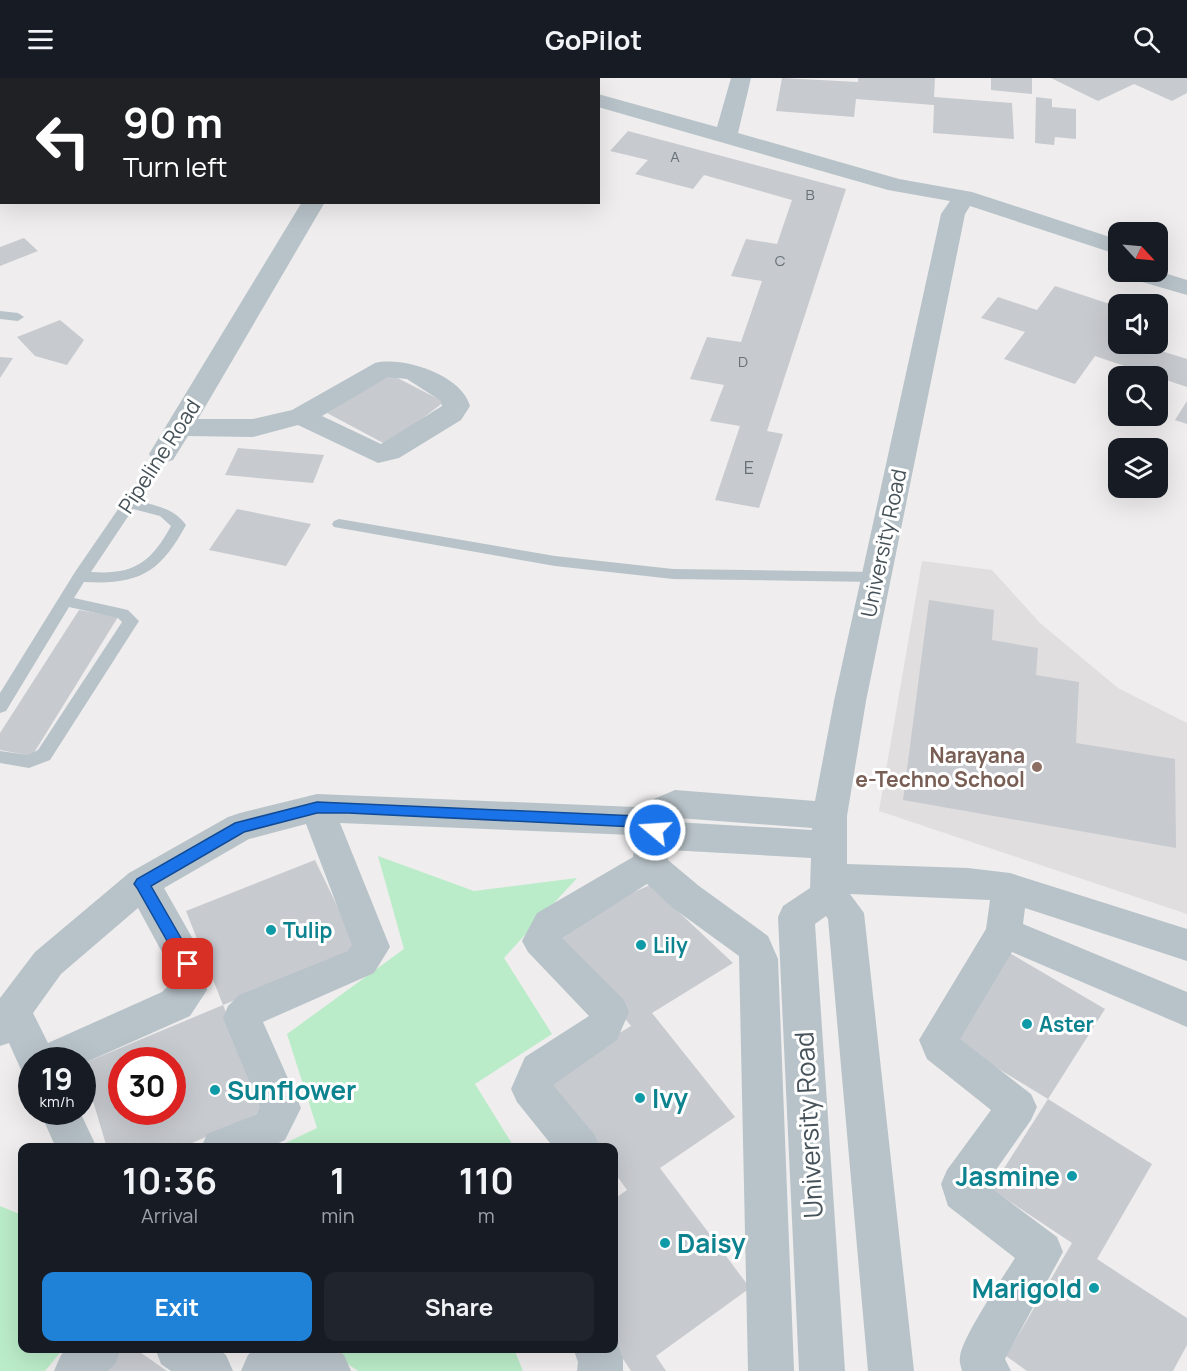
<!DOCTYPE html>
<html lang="en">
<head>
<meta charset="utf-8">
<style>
  body { margin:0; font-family:Manrope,sans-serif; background:#20242c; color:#f1f3f6; height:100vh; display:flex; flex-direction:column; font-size:22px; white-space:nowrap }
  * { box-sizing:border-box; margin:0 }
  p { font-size:20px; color:#9ea1a6 }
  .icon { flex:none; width:33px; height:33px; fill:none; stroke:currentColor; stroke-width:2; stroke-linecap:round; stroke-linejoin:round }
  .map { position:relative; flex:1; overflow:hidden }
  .drawer { position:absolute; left:18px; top:1065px; width:600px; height:210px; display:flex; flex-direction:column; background:#171b24; border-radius:12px; box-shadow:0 6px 24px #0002 }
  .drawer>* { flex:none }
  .guide { position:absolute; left:0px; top:0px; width:600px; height:126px; box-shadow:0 6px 24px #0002; background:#202124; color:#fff; overflow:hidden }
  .needle { width:39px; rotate:116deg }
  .buttons { position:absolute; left:1108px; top:144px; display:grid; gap:12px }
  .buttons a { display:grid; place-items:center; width:60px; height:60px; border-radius:12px; background:#171b24; box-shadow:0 6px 24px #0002; font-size:30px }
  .speed { position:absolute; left:18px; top:969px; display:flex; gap:12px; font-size:30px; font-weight:700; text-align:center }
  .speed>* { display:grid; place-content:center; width:78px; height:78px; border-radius:50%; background:#171b24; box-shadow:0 6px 24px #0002; line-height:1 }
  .speed small { font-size:15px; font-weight:400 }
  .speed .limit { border:9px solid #d22; background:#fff; color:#111 }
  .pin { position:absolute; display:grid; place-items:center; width:51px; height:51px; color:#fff; margin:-26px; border-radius:12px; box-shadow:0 3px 9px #0006 }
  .me { position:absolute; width:66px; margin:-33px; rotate:288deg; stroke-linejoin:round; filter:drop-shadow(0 0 4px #0008) }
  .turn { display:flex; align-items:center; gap:21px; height:126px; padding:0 24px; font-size:27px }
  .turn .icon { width:78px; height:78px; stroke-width:2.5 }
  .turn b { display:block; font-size:42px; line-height:51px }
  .eta { display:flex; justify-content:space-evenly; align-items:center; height:102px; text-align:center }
  .eta b { font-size:36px; font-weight:700; line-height:42px }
  .primary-button { display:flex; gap:12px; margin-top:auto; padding:12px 24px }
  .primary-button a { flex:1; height:69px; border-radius:12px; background:#1f82d7; color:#fff; font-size:24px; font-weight:700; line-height:69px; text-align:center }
  .primary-button a+a { background:#20242c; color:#f1f3f6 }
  header { display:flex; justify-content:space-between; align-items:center; height:78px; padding:0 24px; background:#171b24; font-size:27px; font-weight:700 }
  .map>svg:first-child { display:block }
  .education { fill:#e0dede }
  .green { fill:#bbecc9 }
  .building { fill:#c7cacf; fill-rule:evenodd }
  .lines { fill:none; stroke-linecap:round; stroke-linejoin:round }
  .service { fill:#b8c3c9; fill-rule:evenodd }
  .minor { fill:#b8c3c9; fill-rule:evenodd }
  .tertiary { fill:#b8c3c9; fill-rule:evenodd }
  .route { fill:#1a73e8; stroke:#114b97; stroke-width:1.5 }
  .education-dot { fill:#8d6e63; stroke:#fff; stroke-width:2 }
  .culture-dot { fill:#0f9aa8; stroke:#fff; stroke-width:2 }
  .labels { text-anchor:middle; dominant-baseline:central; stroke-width:6; stroke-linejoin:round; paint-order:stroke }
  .far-number-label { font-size:15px; fill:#667076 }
  .number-label { font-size:18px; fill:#667076 }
  .street-label { font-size:21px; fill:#465259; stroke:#fff }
  .education-label { font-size:21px; font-weight:bold; fill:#785e54; stroke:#fff; text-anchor:end }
  .culture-label { font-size:21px; font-weight:bold; fill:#0d838f; stroke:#fff; text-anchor:start }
  .near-culture-label { font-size:26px; font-weight:bold; fill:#0d838f; stroke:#fff; text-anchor:start }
  .near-street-label { font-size:26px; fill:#465259; stroke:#fff }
</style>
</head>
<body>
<header><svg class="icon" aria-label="menu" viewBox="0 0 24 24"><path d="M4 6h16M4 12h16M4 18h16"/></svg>GoPilot<svg class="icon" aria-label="search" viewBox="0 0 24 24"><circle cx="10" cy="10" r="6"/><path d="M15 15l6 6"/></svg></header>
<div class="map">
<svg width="1187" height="1293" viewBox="0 0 1187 1293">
  <rect width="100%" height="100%" fill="#efeded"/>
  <path class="education" d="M 922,483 L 992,492 L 1040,545 L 1118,610 L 1187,645 L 1187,836 L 879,733 Z"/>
  <path class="green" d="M 378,778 L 474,813 L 577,800 L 504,880 L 552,956 L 475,1006 L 514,1069 L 275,1070 L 317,1050 L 287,956 L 404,871 Z
    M 0,1128 L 22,1137 L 22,1270 L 63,1271 L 45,1293 L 0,1293 Z
    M 326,1271 L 514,1271 L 523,1293 L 358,1293 Z"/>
  <path class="building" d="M 782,0 L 858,4 L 858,0 L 935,0 L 934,19 L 1012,25 L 1014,61 L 933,55 L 934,27 L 856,21 L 854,39 L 776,33 Z
    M 991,0 L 1032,0 L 1032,16 L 991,12 Z
    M 1051,0 L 1187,0 L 1187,15 L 1172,23 L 1134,6 L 1098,23 Z
    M 1036,19 L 1052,21 L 1052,29 L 1076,31 L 1076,61 L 1055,59 L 1054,67 L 1035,65 Z
    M 628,53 L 846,111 L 767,353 L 783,356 L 759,430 L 715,422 L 740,348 L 710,343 L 724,307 L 690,301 L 707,259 L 741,264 L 762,203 L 731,198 L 746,161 L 777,166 L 792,122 L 704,97 L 693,111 L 635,96 L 648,82 L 610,73 Z
    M 24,160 L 38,173 L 0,188 L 0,169 Z
    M 1055,208 L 1119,229 L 1119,266 L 1139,266 L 1187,281 L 1187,309 L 1095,278 L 1075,306 L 1004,281 L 1025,254 L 981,240 L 998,219 L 1037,232 Z
    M 60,242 L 84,262 L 67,287 L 35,278 L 17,259 Z
    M 0,279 L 13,280 L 0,300 Z
    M 386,294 L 444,324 L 387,367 L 327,335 Z
    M 1187,323 L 1187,346 L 1175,342 Z
    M 238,370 L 324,377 L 313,405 L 225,397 Z
    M 237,431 L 311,446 L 286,488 L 209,472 Z
    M 929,522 L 994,532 L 992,562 L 1038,570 L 1036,597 L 1079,604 L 1076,665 L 1175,681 L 1176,770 L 903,722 Z
    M 79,532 L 118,539 L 32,678 L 0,672 L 0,655 Z
    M 315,782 L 358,871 L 223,927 L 266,1032 L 181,1070 L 107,1070 L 82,986 L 223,927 L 186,833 ZM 122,982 L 172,982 L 172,1034 L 122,1034 Z
    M 650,807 L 733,885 L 652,935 L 735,1039 L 660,1090 L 750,1210 L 656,1278 L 666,1293 L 631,1293 L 614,1267 L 614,1121 L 627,1112 L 614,1094 L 614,1070 L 596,1070 L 545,1000 L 631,948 L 553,850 Z
    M 1008,874 L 1105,931 L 1048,1021 L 1152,1086 L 1097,1181 L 1187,1240 L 1187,1267 L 1173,1293 L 1027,1293 L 1006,1278 L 1072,1165 L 991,1111 L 1048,1021 L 948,960 Z
    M 114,1270 L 134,1270 L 167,1293 L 96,1293 Z"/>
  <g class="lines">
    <path class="service" d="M 0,233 L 18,235 L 24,239 L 18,243 L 0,241 Z
      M 163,372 L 170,376 L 139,423 C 157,428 175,431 186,447 C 160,495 139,507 84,504 L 74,520 L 128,532 L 139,543 L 50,682 L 29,690 L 0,685 L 0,673 L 28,677 L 38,672 L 122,544 L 118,540 L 69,529 L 6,633 L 0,635 L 0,615 L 75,494 L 158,373 ZM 133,431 L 160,438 L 171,448 C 151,485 133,497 91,494 Z
      M 339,441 L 555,478 L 673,491 L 875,494 L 883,499 L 875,504 L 673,501 L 555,488 L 334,449 L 332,446 L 334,443 Z"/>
    <path class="minor" d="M 217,0 L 252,0 L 253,2 L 218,2 Z
      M 379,0 L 399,0 L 378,2 Z
      M 731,0 L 751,0 L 738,55 L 899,101 L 972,114 L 1119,162 L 1119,177 L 970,128 L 965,136 L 866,623 L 847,738 L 847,786 L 968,790 L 1010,795 L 1187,851 L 1187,883 L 1025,830 L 1023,846 L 1187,914 L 1187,949 L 1012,874 L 960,961 L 1031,1016 L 1037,1029 L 1031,1042 L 986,1106 L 1057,1159 L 1063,1174 L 1005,1281 L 1011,1293 L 962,1293 C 961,1289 959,1284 960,1279 C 961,1261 1003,1199 1015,1180 L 948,1128 L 941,1106 L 947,1092 L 991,1032 L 927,981 L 919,962 L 986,851 L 990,822 L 850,816 L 864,835 L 914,1293 L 868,1293 L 828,841 L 826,838 L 815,846 L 845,1293 L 799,1293 L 778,839 L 783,828 L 810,810 L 811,780 L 669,772 L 668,782 L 699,808 L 768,858 L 778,881 L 794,1293 L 748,1293 L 739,878 L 673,830 L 647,806 L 562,860 L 624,922 L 629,934 L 617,962 L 553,1007 L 594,1056 L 600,1070 L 554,1070 L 517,1024 L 511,1011 L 525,979 L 589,938 L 528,874 L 522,863 L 537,835 L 633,779 L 636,758 L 633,757 L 340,745 L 390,869 L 374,895 L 263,944 L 301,1030 L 285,1062 L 268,1070 L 201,1070 L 207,1056 L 257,1036 L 260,1029 L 223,940 L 228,928 L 239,917 L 348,873 L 352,867 L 306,746 L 249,761 L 164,810 L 207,886 L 207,912 L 190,938 L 82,986 L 82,982 L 32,982 L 32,998 L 22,994 L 9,965 L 0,968 L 0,920 L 35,874 L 129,795 L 228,739 L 240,735 L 317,716 L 635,729 L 675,712 L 815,723 L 834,623 L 941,136 L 950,123 L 888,112 L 598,29 L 598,16 L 717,49 ZM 678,740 L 812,750 L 812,752 L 674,744 ZM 138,830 L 169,887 L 169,907 L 162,914 L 48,965 L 33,935 L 61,896 Z
      M 302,124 L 325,124 L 198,341 L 253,341 L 292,332 L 375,285 C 403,278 462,297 470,328 L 461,342 L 399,380 L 378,385 L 298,347 L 253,359 L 188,358 L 173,382 L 163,385 L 153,382 L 149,376 ZM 388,299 L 407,301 L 441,323 L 442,328 L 381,366 L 322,338 Z
      M 1158,193 L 1187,202 L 1187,217 L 1125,199 L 1122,194 Z
      M 40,1034 L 80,1034 L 97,1070 L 56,1070 Z
      M 614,1259 L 623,1280 L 623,1293 L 577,1293 L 578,1284 L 573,1270 L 614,1270 Z
      M 67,1270 L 121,1270 L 115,1286 L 108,1293 L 54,1293 L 61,1277 Z
      M 155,1270 L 216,1270 L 226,1277 L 233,1293 L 171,1293 L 161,1286 Z
      M 255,1270 L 335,1270 L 344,1277 L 351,1293 L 241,1293 L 248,1277 Z"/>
    <path class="tertiary" d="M 0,12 L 2,12 L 0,28 Z"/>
  </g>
  <path class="route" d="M 317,724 L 638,738 L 660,748 L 662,752 L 655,758 L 636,749 L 348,735 L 317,735 L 244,754 L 151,808 L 196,886 L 188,893 L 183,891 L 137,810 L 134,806 L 137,801 L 235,745 Z"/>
  <circle class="education-dot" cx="1037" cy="689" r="6"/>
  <g class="culture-dot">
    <circle cx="271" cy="852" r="6"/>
    <circle cx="641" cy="867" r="6"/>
    <circle cx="1027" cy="946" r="6"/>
    <circle cx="215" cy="1012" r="6"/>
    <circle cx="640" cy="1020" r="6"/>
    <circle cx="1072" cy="1098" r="6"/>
    <circle cx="665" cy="1165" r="6"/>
    <circle cx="1094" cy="1210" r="6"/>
  </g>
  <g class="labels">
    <g class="far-number-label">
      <text x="675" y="78">A</text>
      <text x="810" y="116">B</text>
      <text x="780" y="182">C</text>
      <text x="743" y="283">D</text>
    </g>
    <g class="number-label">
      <text x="749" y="389">E</text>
    </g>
    <g class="street-label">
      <text transform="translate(159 378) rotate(-57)">Pipeline Road</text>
      <text transform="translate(883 465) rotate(-78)">University Road</text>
    </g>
    <g class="education-label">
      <text x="1025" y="677">Narayana<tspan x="1025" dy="24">e-Techno School</tspan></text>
    </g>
    <g class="culture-label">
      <text x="283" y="852">Tulip</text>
      <text x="653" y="867">Lily</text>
      <text x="1039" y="946">Aster</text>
    </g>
    <g class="near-culture-label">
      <text x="227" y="1012">Sunflower</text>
      <text x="652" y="1020">Ivy</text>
      <text x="1060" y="1098" text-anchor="end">Jasmine</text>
      <text x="677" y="1165">Daisy</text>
      <text x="1082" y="1210" text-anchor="end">Marigold</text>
    </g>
    <g class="near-street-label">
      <text transform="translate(808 1047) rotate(-93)">University Road</text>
    </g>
  </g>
</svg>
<div class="buttons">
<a><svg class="needle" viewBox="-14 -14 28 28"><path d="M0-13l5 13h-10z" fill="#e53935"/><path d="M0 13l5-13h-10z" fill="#9ea1a6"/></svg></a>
<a><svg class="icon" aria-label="sound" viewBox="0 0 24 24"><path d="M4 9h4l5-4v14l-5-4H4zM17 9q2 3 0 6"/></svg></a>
<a><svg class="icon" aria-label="search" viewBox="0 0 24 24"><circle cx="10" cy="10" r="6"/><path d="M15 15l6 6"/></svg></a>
<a><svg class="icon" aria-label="layers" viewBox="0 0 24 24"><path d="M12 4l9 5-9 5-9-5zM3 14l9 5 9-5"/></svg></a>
</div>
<div class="speed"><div>19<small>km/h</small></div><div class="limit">30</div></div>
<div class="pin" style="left:188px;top:886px;background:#d93025"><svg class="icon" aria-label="arrive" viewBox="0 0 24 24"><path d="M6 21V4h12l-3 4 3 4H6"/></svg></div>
<svg class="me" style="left:655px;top:752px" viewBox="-20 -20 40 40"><circle r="17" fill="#1a73e8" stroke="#fff" stroke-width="3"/><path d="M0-11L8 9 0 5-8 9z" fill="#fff"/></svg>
<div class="guide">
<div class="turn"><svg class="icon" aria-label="left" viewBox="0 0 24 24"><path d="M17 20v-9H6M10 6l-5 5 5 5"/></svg><div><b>90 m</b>Turn left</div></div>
</div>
<section class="drawer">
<div class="eta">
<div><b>10:36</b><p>Arrival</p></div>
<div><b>1</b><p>min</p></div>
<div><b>110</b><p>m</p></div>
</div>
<div class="primary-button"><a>Exit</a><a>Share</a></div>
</section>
</div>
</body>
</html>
